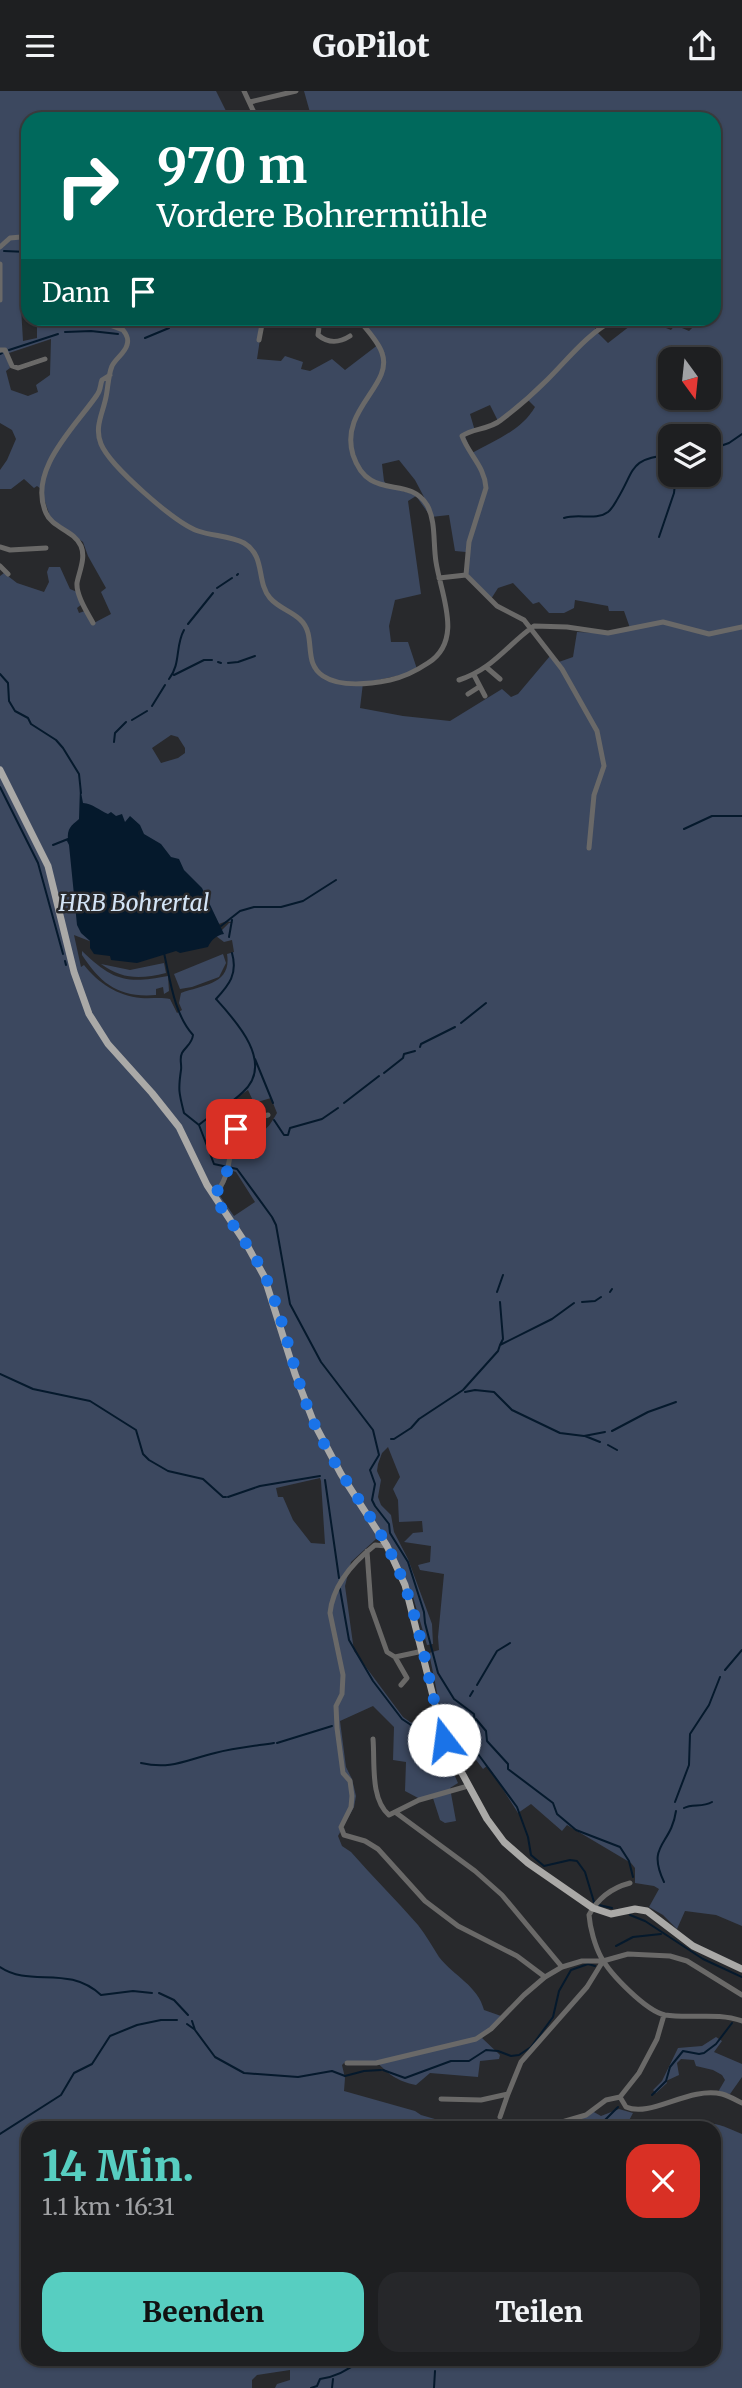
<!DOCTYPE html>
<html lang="de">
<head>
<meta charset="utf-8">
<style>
  body { margin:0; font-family:Merriweather,serif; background:#26272a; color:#f1f3f6; height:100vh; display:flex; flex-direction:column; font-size:26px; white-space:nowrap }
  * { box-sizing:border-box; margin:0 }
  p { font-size:23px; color:#a1a2a5 }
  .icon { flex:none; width:38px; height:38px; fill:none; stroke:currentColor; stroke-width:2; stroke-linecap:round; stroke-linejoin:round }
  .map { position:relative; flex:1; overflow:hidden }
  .details { position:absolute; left:21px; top:2030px; width:700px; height:245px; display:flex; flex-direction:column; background:#1e1f21; border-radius:21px; box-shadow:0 2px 5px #0004,0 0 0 2px #3c3d3f }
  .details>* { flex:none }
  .top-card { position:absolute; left:21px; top:21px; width:700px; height:214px; border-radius:21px; box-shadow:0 2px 5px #0004,0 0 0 2px #3c3d3f; background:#00695c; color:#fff; overflow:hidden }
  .needle { width:46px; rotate:165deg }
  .tools { position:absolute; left:658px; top:256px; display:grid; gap:14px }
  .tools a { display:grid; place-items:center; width:63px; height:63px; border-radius:14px; background:#1e1f21; box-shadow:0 2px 5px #0004,0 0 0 2px #3c3d3f; font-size:35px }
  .pin { position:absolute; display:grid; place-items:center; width:60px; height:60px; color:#fff; margin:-30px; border-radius:14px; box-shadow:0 4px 10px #0006 }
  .me { position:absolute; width:77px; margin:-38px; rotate:345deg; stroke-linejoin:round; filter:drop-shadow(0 0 5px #0008) }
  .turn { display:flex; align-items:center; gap:24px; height:147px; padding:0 21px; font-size:32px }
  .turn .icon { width:91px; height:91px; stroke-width:2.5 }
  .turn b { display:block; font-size:49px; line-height:60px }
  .then { display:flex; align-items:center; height:66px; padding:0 21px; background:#0003; gap:14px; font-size:26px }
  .round { display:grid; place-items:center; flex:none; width:74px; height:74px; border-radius:21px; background:#26272a }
  .head { display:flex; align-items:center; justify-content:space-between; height:119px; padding:0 21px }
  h1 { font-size:42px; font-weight:800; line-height:52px; color:#57cec1 }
  .primary-button { display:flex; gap:14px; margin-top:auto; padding:14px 21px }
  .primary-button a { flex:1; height:80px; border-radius:21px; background:#57cec1; color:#111; font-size:28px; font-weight:800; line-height:80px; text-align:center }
  .primary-button a+a { background:#26272a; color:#f1f3f6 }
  header { display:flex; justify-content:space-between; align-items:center; height:91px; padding:0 21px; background:#1e1f21; font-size:32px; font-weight:800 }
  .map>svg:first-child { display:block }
  .green { fill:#3c485f; fill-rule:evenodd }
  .water { fill:#05192c }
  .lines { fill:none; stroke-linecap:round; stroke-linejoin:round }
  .stream { stroke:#05192c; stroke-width:2 }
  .minor { stroke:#6a6968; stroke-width:5 }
  .major { stroke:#aaa9a7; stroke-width:7 }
  .route { stroke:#1a73e8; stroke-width:12; stroke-dasharray:0 21.6 }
  .labels { text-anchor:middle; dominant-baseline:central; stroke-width:5; stroke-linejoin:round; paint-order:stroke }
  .water-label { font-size:23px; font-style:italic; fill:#d3e4f6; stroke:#28292c }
</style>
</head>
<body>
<header><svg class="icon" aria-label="menu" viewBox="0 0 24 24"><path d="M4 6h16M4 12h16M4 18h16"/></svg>GoPilot<svg class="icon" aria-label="share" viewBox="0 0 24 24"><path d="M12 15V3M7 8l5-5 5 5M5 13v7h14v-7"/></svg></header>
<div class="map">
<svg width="742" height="2297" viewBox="0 0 742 2297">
  <rect width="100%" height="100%" fill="#28292c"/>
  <path class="green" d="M 0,0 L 216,0 L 230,28 L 28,28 L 28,218 L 24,214 L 21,216 L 23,250 L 37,247 L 37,228 L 263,228 L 257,268 L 281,270 L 285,265 L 303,271 L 301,278 L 310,280 L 332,268 L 345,279 L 379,253 L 362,228 L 592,228 L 596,240 L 608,252 L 639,228 L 671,228 L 666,237 L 671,239 L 675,234 L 689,240 L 701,228 L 714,228 L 714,28 L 302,28 L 311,25 L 304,0 L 742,0 L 742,1835 L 716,1824 L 685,1820 L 677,1838 L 663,1824 L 649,1816 L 659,1798 L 654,1795 L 635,1792 L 635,1777 L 631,1772 L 567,1734 L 562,1740 L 531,1713 L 518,1722 L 492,1681 L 487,1675 L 483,1678 L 473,1665 C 475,1638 476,1615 441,1621 L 429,1562 L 439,1559 L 438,1546 L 444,1483 L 420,1479 L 418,1474 L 430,1471 L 431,1455 L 404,1451 L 413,1442 L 423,1441 L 422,1430 L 399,1431 L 398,1409 L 393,1398 L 400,1386 L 388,1356 L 382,1362 L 378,1373 L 377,1380 L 381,1389 L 378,1406 L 381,1414 L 391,1424 L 394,1441 L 408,1468 L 432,1533 L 433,1553 L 427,1554 L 413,1506 L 387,1451 L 376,1448 L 351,1471 L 345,1495 L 354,1560 L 403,1626 L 410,1631 L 434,1638 L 458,1692 L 450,1697 L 456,1730 L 445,1732 L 440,1729 L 432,1704 L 420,1708 L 405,1700 L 406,1671 L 393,1669 L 394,1636 L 373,1615 L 340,1630 L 346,1676 L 352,1688 L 356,1705 L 354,1716 L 338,1745 L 342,1755 L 351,1761 C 373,1786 396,1809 418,1834 C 426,1844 432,1855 439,1866 C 454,1885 478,1895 484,1919 L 504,1926 L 482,1947 L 500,1964 L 499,1968 L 480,1970 L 478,1986 L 430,1982 L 416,1994 C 397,1990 389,1984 376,1970 L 346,1970 L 342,1974 L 345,1987 L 344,2000 L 415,2020 L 421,2024 L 466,2037 L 28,2037 L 28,2268 L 714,2268 L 714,2037 L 690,2037 C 710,2027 722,2035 742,2043 L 742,2297 L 275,2297 L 277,2293 L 290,2289 L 290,2279 L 257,2284 L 252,2289 L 252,2297 L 0,2297 L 0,485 L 4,482 L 17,492 L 44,501 L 49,491 L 47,481 L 49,476 L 60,476 L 70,498 L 77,501 L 82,513 L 77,517 L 79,522 L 85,520 L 92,533 L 111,523 L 101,501 L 106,497 L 88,465 L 83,451 L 51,428 L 44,408 L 44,400 L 37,395 L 34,397 L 24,388 L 11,398 L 0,398 L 0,379 L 7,369 L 16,348 L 12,339 L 0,332 ZM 51,248 L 50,284 L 36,294 L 38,301 L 28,305 L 11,299 L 6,280 L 10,277 L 6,263 ZM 670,268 L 709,268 L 709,306 L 670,306 ZM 527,308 L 535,316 C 522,339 494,350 472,362 L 464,343 L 475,340 L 470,323 L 490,314 L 499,332 ZM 670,345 L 709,345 L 709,383 L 670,383 ZM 399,369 L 415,389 L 424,406 L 388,396 L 384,390 L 382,373 ZM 416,405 L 431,426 L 449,424 L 455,460 L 466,461 L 468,483 L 491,508 L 498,497 L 513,492 L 533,513 L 539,511 L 549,522 L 564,522 L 574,517 L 575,509 L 608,515 L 609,520 L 624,520 L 630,537 L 600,542 L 577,541 L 573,566 L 556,572 L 550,565 L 518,603 L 511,606 L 502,598 L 450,630 L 403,625 L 360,617 L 363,592 L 411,582 L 417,578 L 408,551 L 391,551 L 389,535 L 395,509 L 421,503 L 408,410 ZM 171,644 L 178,646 L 185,657 L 185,662 L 178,667 L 161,672 L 152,657 ZM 227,830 L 233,832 L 229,832 L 216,845 L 224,851 L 232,849 L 234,861 L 227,863 C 232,893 204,894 181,902 L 179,912 L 182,919 L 177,922 L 170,908 C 160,906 151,908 141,907 C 118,905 98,892 84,874 L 81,876 L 74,844 L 92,851 L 216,834 ZM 248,999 L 254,1012 L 271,1007 L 277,1022 C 265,1043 263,1042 240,1043 L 233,1036 L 235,1022 L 239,1015 L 236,1007 ZM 230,1079 L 236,1081 L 255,1111 L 234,1125 L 220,1105 ZM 320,1387 L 321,1390 L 325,1453 L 311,1452 L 293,1429 L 283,1406 L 278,1406 L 276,1397 Z
    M 82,860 C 113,890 127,893 168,885 L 169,900 L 164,903 L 163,896 L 156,898 L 156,904 C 119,907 101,893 82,864 Z
    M 223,863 L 226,872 L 219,886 L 192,896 L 180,898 L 174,883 Z
    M 164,872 L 166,882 C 141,888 123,889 101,873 L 130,879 Z
    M 716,1946 L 722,1950 L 714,1961 L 742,1973 L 742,1986 L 730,2003 L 718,2001 L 725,1989 L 722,1984 L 713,1979 L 696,1975 L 694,1969 L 681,1968 L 677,1972 L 679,1984 L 666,1990 L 667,1992 L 656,2002 L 653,1999 L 662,1990 L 678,1957 L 702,1955 Z
    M 619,2018 L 633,2022 L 625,2037 L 552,2037 L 592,2020 L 601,2025 Z"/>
  <path class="water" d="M 80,696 L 83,712 C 93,713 99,719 108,723 L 111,721 L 116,725 L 122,723 L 125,731 L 130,725 L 140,734 L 144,743 L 161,753 L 171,766 L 179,768 L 184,779 L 202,797 L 224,843 C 217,844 211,849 208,856 L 180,862 L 176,860 L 137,872 L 111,869 L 110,865 L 94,863 L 90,857 L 90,850 L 81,842 L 77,834 L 69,754 L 67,750 L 64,750 L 68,749 C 67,737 71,735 79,728 Z"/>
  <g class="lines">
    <path class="stream" d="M 4,160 L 28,161
      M 176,234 L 187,228
      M 65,241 L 91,240 L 118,243
      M 145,247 L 169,237
      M 9,259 L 58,243
      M 0,263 L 2,262
      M 709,359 L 729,352 L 742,343
      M 564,427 C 578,422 596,430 608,421 C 613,417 615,412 618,407 C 635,379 629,367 670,364
      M 659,446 L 674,402 L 676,383
      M 237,484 L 238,483
      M 217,497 L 232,487
      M 188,533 L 213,502
      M 218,571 L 221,572
      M 228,572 L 238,571 L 255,565
      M 0,583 L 8,592 L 9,610 L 15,620 L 28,627 L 31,633 L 56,649 L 63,657 L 79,683 L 81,702
      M 174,584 L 204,569 L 212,569
      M 169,588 C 181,573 175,555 184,539
      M 152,615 L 165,594
      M 132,629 L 147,620
      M 114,651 L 115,642 L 126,631
      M 0,696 L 38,772 L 63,863
      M 684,738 L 712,725 L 742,725
      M 53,754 L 68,748
      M 221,835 L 240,820 L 254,816 L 281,816 L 303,810 L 336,789
      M 229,846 L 232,829
      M 164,862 C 170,888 174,923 193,944 C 192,953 186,955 182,962 C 179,968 182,973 181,979 C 178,999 179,1002 184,1022 L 199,1034 L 214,1073 L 237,1078 L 272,1126 L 276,1134 L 290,1213 L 321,1271 L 373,1339 L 379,1364 L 370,1379 L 375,1393 L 372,1409 L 375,1415 L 389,1433 L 390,1442 L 408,1471 L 424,1521 L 425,1532 L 438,1582 L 454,1608 L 474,1623 L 478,1663 L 517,1716 L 528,1746 L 531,1764 L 544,1775 L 570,1769 L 577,1770 L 585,1781 L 594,1811
      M 65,870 L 66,874
      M 461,932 L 486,912
      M 420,956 L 421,953 L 455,936
      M 255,968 L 273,1012
      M 384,982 L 403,967 L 404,963 L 415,960
      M 344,1012 L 379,985
      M 274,1029 L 284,1044 L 288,1044 L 290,1037 L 322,1028 L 338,1017
      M 200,1033 C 213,1022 230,1014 243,1001 C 275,972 236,930 216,908 C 229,894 238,883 232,862
      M 497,1201 L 503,1184
      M 610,1201 L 612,1198
      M 582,1211 L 595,1210 L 601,1206
      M 500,1254 L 503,1248 L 500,1211
      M 0,1283 L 33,1298 L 90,1310 L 136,1339 L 143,1363 L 149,1369 L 168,1380 L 203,1388 L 223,1406 L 226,1406
      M 465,1301 L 475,1299 L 494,1301 L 512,1319 L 560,1342 L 584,1345 L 605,1341
      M 612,1340 L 648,1321 L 676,1311
      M 585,1345 L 600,1351
      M 391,1348 L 394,1348 L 411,1337 L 419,1328 L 463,1299 L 498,1260 L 500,1254 L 552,1228 L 574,1212
      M 608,1354 L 617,1359
      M 325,1389 L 339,1487
      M 228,1406 L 260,1395 L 320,1385
      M 340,1498 L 349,1549 L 373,1590 L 402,1628 L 417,1638 L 430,1642
      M 725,1579 L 742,1559
      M 477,1594 L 497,1560 L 510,1552
      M 470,1605 L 473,1600
      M 476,1628 L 486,1640 L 487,1650 L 508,1673 L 508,1678 L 553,1712 L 557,1723 L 576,1739 L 620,1756 L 629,1770 L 633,1786
      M 277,1652 L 332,1635
      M 141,1672 C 171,1679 186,1669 215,1662 C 234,1657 254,1655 274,1652
      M 675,1711 L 689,1674 L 690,1643 L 709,1614 L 720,1586
      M 684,1717 C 692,1712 702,1717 712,1711
      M 664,1791 C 646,1753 671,1755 676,1720
      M 599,1814 L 612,1817
      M 630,1824 L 645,1830 L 703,1868 L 742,1886
      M 616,1855 L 633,1846 L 661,1843
      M 0,1876 C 31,1897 67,1873 101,1904 L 133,1900 L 152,1902
      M 159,1902 L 174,1909 L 188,1924
      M 192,1930 L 195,1939 L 215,1966 L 244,1982 L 298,1986 L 332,1980 L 345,1985 L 364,1980 L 381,1979
      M 187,1933 L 194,1938
      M 383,1979 L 405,1987 L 451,1970 L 469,1970 L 486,1959 L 498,1960 L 511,1965 L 519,1964 L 531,1956 L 553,1926 L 559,1900 L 571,1879 L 588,1873 L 595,1875
      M 652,2004 L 666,1990 L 670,1976 L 683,1960 L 699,1963 L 704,1962 L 716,1953 L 732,1932
      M 592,2037 L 603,2031 L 618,2016
      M 0,2043 L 61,2004 L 74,1982 L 92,1973 L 110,1945 L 137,1934 L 161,1929 L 177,1929
      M 433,2268 L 434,2271
      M 311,2297 L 317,2295 L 320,2288 C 336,2286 350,2278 362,2268
      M 332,2297 L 333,2288
      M 434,2297 L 435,2280"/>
    <path class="minor" d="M 244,0 L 257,28
      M 250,11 L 296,0
      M 0,156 L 10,147 L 21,146 L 28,150
      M 0,173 L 0,209
      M 94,228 L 123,239 C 127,244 129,248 127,254 C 125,262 116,267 112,275 C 108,285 108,297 106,306 C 103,322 94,336 101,353 C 110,375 175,432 198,440 C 212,445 231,445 244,452 C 266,465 256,491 270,507 C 282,521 303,522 308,542 C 312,558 307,574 323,585 C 341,597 370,593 390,589 C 404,586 416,580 428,572 C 464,549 441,504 436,471 C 433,452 436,430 427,414 C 408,383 369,412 353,364 C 339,318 394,294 382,262 C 378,250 366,238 358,228
      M 331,228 L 319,236 L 318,244 C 329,253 339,252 350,245
      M 650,228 L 652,229 L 660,228
      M 259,249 L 263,228
      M 0,259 L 5,259 L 12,275 L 18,277 L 45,268
      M 0,456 L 10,459 L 46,457
      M 0,475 L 8,483
      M 466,484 L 469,451 L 486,397 C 485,376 469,364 462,345 C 472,337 489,339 501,329 C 517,317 533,303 547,289 C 569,267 587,243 615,228
      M 439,487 L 466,484 L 497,515 L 524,529 L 562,578 L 597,640 L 604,675 L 594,704 L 589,757
      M 93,532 C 87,521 76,504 77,492 C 79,481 86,467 81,455 C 74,439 52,437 46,422 C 27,379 76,335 97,304 C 101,299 100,294 102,289 L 110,284
      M 486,576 L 500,588
      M 474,584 L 485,605
      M 459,589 C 493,578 507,554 534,535 L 567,536 L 608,542 L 663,531 L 709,543 L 742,536
      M 468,603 L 479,596
      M 213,1104 C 232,1088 228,1060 236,1038 L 246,1030 L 268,1024
      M 387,1455 L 375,1454 C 352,1472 333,1494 330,1522 L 343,1584 L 342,1603 L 336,1615 L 337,1637 L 343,1682 L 350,1690 L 352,1705 L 351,1716 L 341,1736 L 344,1744 L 365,1750 L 378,1758 L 425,1810 L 458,1835 L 517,1865 L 545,1886
      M 367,1460 L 371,1516 L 387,1561 L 395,1566 L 423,1560
      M 395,1566 L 407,1587 L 401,1594
      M 373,1648 C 375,1671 370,1708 389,1724 L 395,1721 L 475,1780 L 502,1804 L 562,1876
      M 395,1721 L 419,1709 L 468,1695
      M 630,1792 C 611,1797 598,1807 589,1824 C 590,1837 595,1855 601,1866 C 610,1883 646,1920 665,1924 C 691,1928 717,1921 742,1930
      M 347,1972 L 376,1972 L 476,1948 L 491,1938 L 524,1904 L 545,1886 L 562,1876 L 582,1870 L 603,1870 L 628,1863 L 670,1865 L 687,1870 L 742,1904
      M 620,2006 L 626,2016 C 651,2027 689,1995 722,2003 C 729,2005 736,2009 742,2012
      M 441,2008 L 481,2009 L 508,2003 L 521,1971 L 587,1896 L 603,1870
      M 500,2026 L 508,2003
      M 550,2037 L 562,2031 L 586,2024 L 606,2009 L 620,2006 L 639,1982 L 657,1948 L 664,1924"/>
    <path class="major" d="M 0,679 L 48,775 L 74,881 L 89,923 L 108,953 L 152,1002 L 179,1036 L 207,1094 L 248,1156 L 264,1185 L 295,1283 L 314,1332 L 341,1383 L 387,1455 L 405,1494 L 444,1649 L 487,1728 L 504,1751 L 528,1772 L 593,1817 L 611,1823 L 635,1818 L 647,1820 L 693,1855 L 742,1878"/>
  </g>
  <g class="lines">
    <path class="route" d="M 236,1038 C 228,1060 232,1088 213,1104 C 230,1132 251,1156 265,1185 C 286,1232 293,1284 314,1332 C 335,1381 372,1421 394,1469 C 421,1526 427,1589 444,1649"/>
  </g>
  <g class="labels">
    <g class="water-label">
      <text x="134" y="811">HRB Bohrertal</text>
    </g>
  </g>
</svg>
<div class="tools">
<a><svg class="needle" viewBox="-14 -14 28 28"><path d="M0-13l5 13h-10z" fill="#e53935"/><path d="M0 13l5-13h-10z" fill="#a1a2a5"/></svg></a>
<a><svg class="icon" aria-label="layers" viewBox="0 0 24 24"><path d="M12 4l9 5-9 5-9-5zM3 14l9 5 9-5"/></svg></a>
</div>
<div class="pin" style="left:236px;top:1038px;background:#d93025"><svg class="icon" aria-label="arrive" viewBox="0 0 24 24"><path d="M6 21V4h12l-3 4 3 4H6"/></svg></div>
<svg class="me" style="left:444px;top:1649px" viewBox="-20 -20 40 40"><circle r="19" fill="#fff"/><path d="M0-13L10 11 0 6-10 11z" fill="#1a73e8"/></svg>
<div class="top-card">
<div class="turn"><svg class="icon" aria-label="right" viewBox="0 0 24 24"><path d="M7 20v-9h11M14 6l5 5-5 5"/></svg><div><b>970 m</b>Vordere Bohrermühle</div></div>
<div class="then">Dann<svg class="icon" aria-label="arrive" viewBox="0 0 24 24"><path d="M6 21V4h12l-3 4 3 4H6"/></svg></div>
</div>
<section class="details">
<div class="head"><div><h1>14 Min.</h1><p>1.1 km · 16:31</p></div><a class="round" style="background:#d93025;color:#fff"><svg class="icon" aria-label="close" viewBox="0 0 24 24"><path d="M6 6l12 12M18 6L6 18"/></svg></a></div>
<div class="primary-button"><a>Beenden</a><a>Teilen</a></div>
</section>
</div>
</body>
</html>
